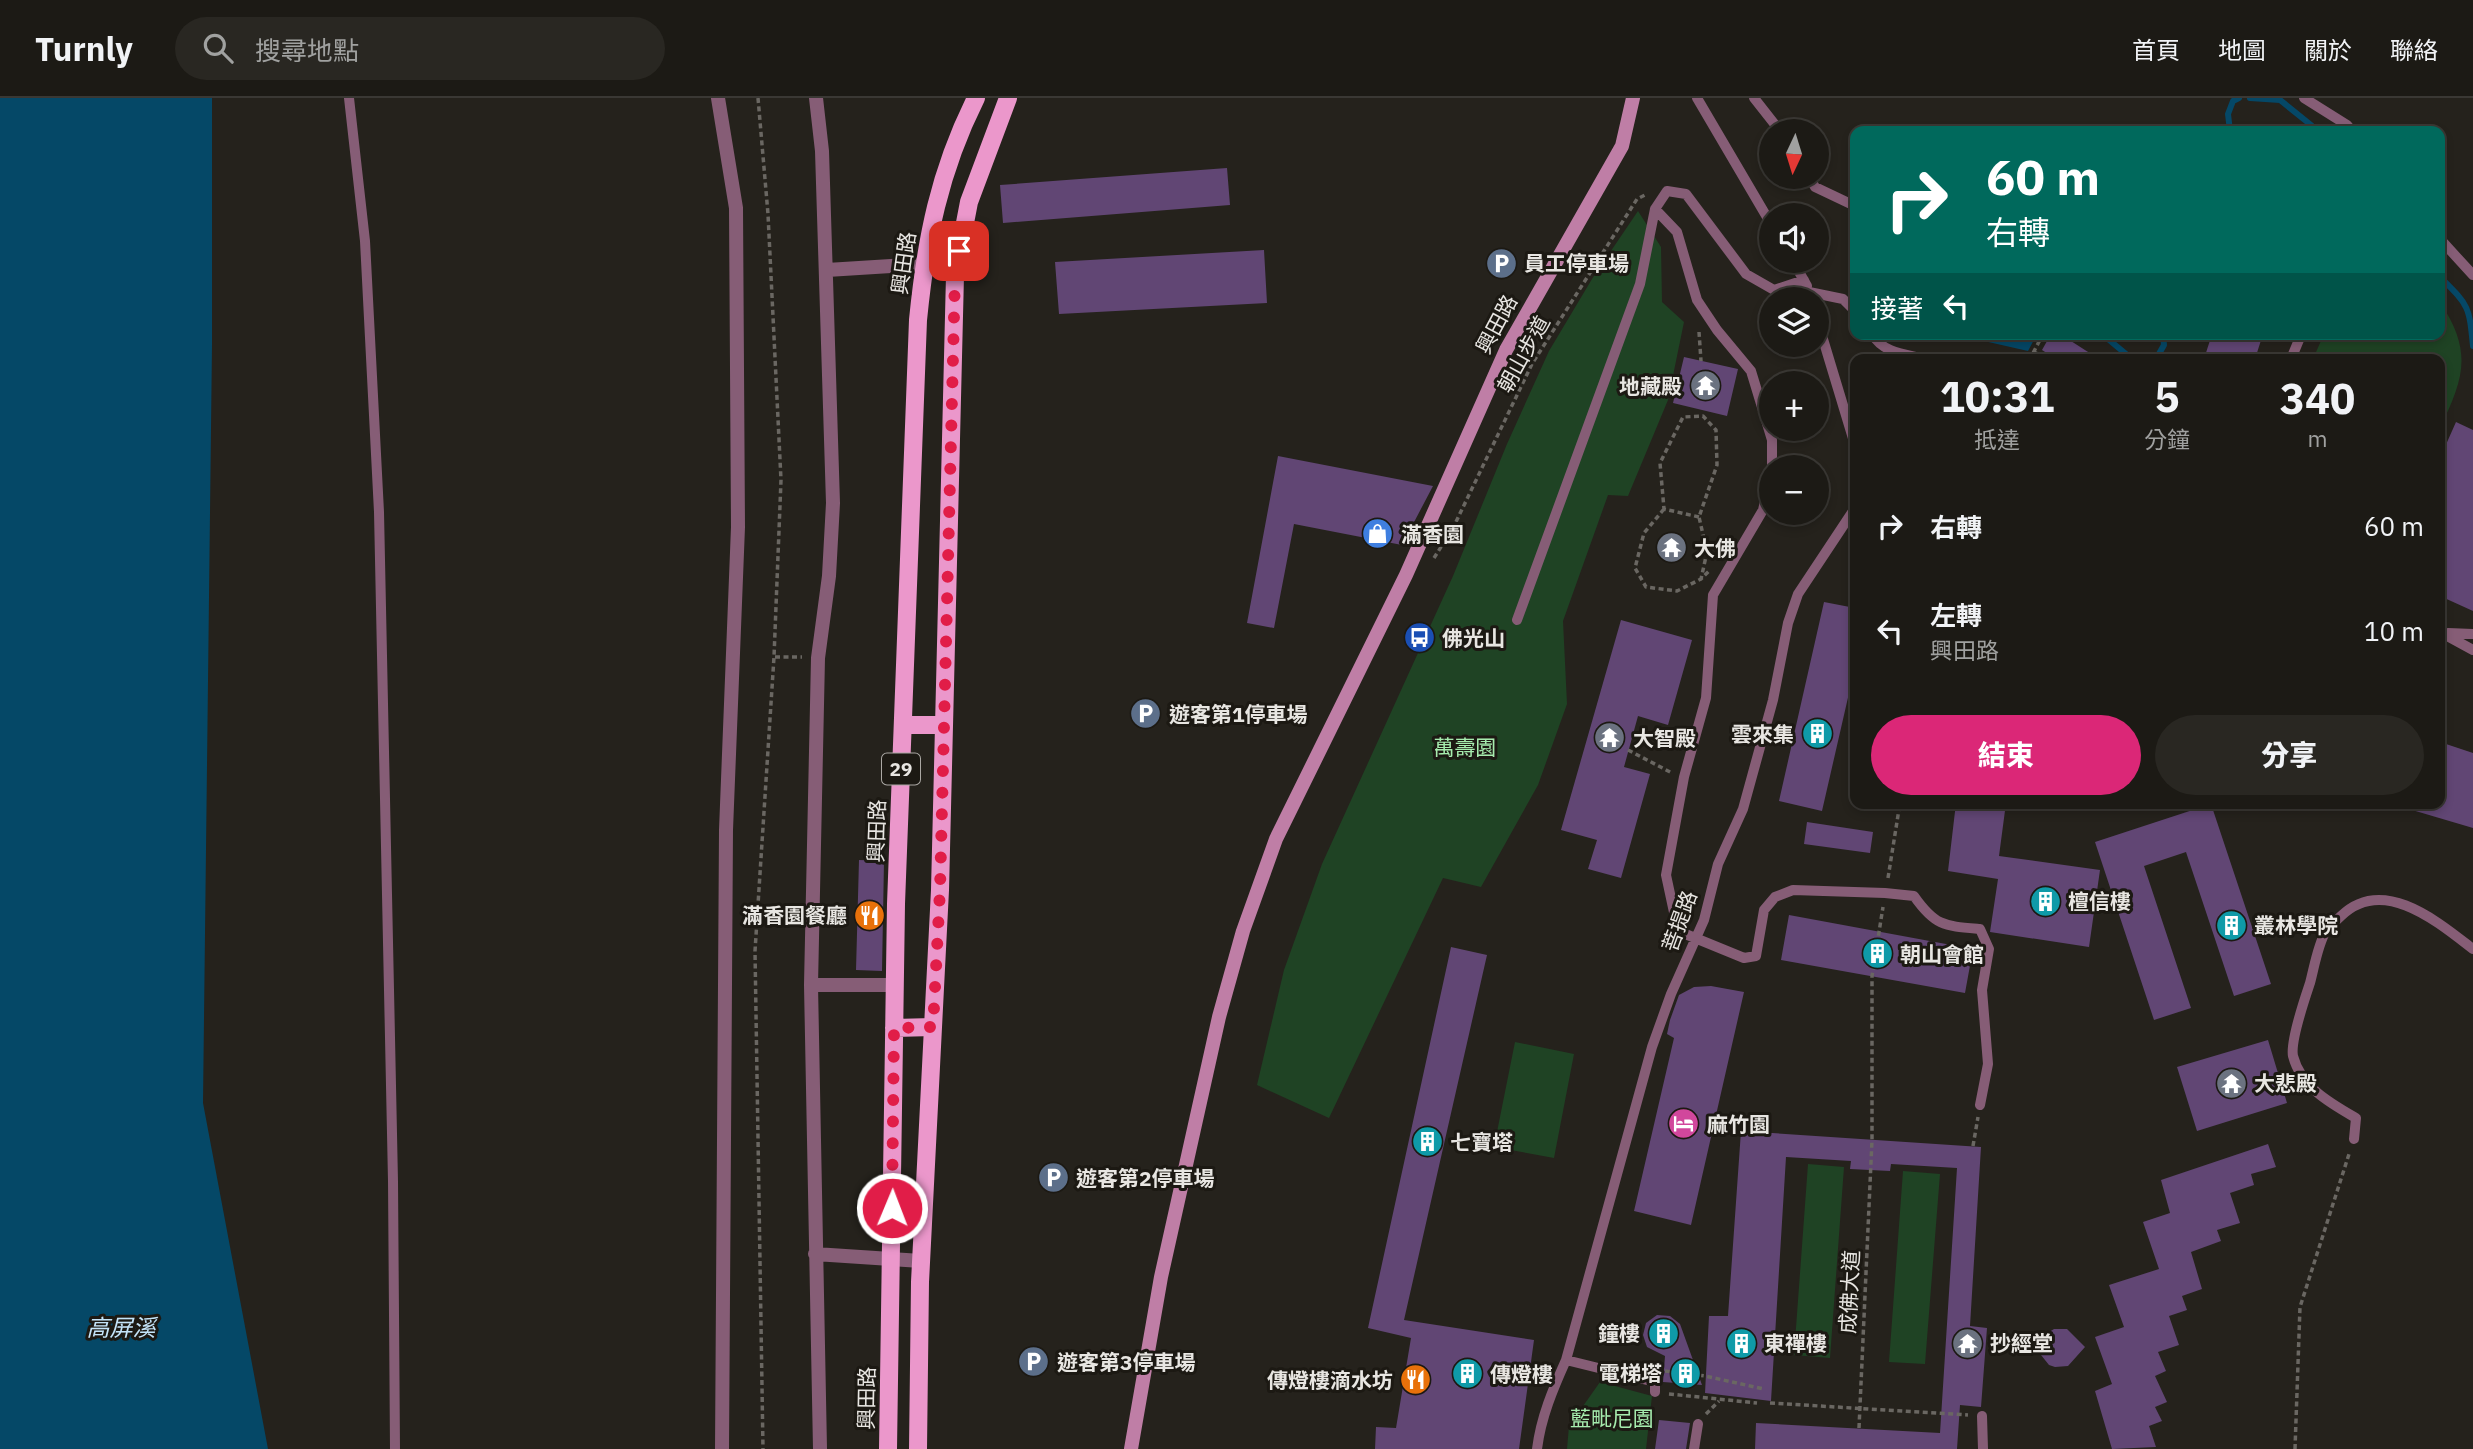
<!DOCTYPE html>
<html lang="zh-TW">
<head>
<meta charset="utf-8">
<style>
  body { margin:0; font-family:"IBM Plex Sans","Noto Sans TC",sans-serif; background:#292722; color:#f1f3f6; height:100vh; display:flex; flex-direction:column; font-size:26px; white-space:nowrap }
  * { box-sizing:border-box; margin:0 }
  p { font-size:23px; color:#a0a1a0 }
  .icon { flex:none; width:38px; height:38px; fill:none; stroke:currentColor; stroke-width:2; stroke-linecap:round; stroke-linejoin:round }
  .map { position:relative; flex:1; overflow:hidden }
  .details { position:absolute; left:1850px; top:256px; width:595px; height:455px; display:flex; flex-direction:column; background:#1c1a15; border-radius:14px; box-shadow:0 4px 10px #0003,0 0 0 2px #3a3834 }
  .details>* { flex:none }
  .banner { position:absolute; left:1850px; top:28px; width:595px; height:214px; border-radius:14px; box-shadow:0 4px 10px #0003,0 0 0 2px #3a3834; background:#00695c; color:#fff; overflow:hidden }
  .needle { width:46px; rotate:184deg }
  .tools { position:absolute; left:1759px; top:21px; display:grid; gap:14px }
  .tools a { display:grid; place-items:center; width:70px; height:70px; border-radius:50%; background:#1c1a15; box-shadow:0 4px 10px #0003,0 0 0 2px #3a3834; font-size:35px }
  .pin { position:absolute; display:grid; place-items:center; width:60px; height:60px; color:#fff; margin:-30px; border-radius:14px; box-shadow:0 4px 10px #0006 }
  .me { position:absolute; width:77px; margin:-38px; rotate:1deg; stroke-linejoin:round; filter:drop-shadow(0 0 5px #0008) }
  .turn { display:flex; align-items:center; gap:24px; height:147px; padding:0 21px; font-size:32px }
  .turn .icon { width:91px; height:91px; stroke-width:2.5 }
  .turn b { display:block; font-size:49px; line-height:60px }
  .then { display:flex; align-items:center; height:66px; padding:0 21px; background:#0003; gap:14px; font-size:26px }
  .eta { display:flex; justify-content:space-evenly; align-items:center; height:119px; text-align:center }
  .eta b { font-size:42px; font-weight:800; line-height:49px }
  .primary-button { display:flex; gap:14px; margin-top:auto; padding:14px 21px }
  .primary-button a { flex:1; height:80px; border-radius:42px; background:#db2777; color:#fff; font-size:28px; font-weight:800; line-height:80px; text-align:center }
  .primary-button a+a { background:#292722; color:#f1f3f6 }
  ul { padding:0; list-style:none }
  li { display:flex; align-items:center; gap:21px; height:105px; padding:0 21px }
  li div { flex:1 }
  li b { display:block; font-size:26px }
  li em { font-style:normal }
  header { display:flex; align-items:center; gap:42px; box-sizing:border-box; height:98px; padding:0 35px; background:#1c1a15; border-bottom:2px solid #3a3834 }
  header strong { font-size:33px }
  nav { display:flex; gap:38px; margin-inline-start:auto; font-size:24px }
  .search { width:490px; height:63px; background:#292722; display:flex; align-items:center; gap:18px; box-sizing:border-box; padding:0 24px; border-radius:38px; color:#a0a1a0; font-size:26px }
  .map>svg:first-child { display:block }
  .green { fill:#1f4324 }
  .water { fill:#054867 }
  .lines { fill:none; stroke-linecap:round; stroke-linejoin:round }
  .stream { stroke:#054867; stroke-width:6 }
  .building { fill:#614674 }
  .path { stroke:#6a6762; stroke-width:3.5; stroke-dasharray:5 3.5; stroke-linecap:butt }
  .lane { stroke:#865d76; stroke-width:10 }
  .street { stroke:#865d76; stroke-width:14 }
  .secondary { stroke:#bf7ea6; stroke-width:14 }
  .primary { stroke:#eb97cb; stroke-width:18 }
  .route { stroke:#e11d48; stroke-width:12; stroke-dasharray:0 21.6 }
  .labels { text-anchor:middle; dominant-baseline:central; stroke-width:6; stroke-linejoin:round; paint-order:stroke }
  .shield { fill:#1c1913; stroke:#aba8a4; stroke-width:2 }
  .shield-label { font-size:19px; font-weight:bold; fill:#e8e6e2 }
  .street-label { font-size:21px; fill:#e8e6e2; stroke:#1c1913 }
  .poi-label { font-size:21px; font-weight:bold; fill:#e8e6e2; stroke:#1c1913; text-anchor:start }
  .park-label { font-size:21px; fill:#a6ecae; stroke:#1c1913 }
  .water-label { font-size:23px; font-style:italic; fill:#c4e4f9; stroke:#1c1913 }
</style>
</head>
<body>
<header>
<strong>Turnly</strong>
<div class="search"><svg class="icon" aria-label="search" viewBox="0 0 24 24"><circle cx="10" cy="10" r="6"/><path d="M15 15l6 6"/></svg>搜尋地點</div>
<nav><a>首頁</a><a>地圖</a><a>關於</a><a>聯絡</a></nav>
</header>
<div class="map">
<svg width="2473" height="1351" viewBox="0 0 2473 1351">
  <rect width="100%" height="100%" fill="#25221c"/>
  <path class="green" d="M 1638,113 L 1661,149 L 1662,204 L 1684,224 L 1668,302 L 1628,398 L 1608,397 L 1563,523 L 1567,606 L 1538,687 L 1481,789 L 1443,780 L 1329,1020 L 1257,987 L 1284,872 L 1322,766 L 1453,478 L 1507,346 L 1549,253 L 1592,181 Z
    M 2440,204 C 2473,254 2464,280 2440,330 L 2440,261 L 2313,261 L 2324,236 L 2440,236 Z
    M 1515,944 L 1574,956 L 1554,1060 L 1494,1049 Z
    M 1808,1066 L 1844,1069 L 1830,1260 L 1794,1257 Z
    M 1903,1073 L 1940,1076 L 1925,1266 L 1889,1264 Z
    M 1600,1284 L 1652,1298 L 1646,1351 L 1567,1351 L 1569,1328 Z"/>
  <path class="water" d="M 0,0 L 212,0 L 212,247 L 203,1005 L 268,1351 L 0,1351 Z
    M 1953,236 L 2037,236 L 2028,253 Z"/>
  <g class="lines">
    <path class="stream" d="M 2250,0 L 2280,2 L 2311,27 L 2316,33
      M 2230,33 L 2228,16 L 2233,3 L 2239,0
      M 2440,179 C 2469,208 2469,207 2473,248
      M 2102,236 L 2132,261
      M 2156,261 L 2164,247 L 2163,236"/>
  </g>
  <path class="building" d="M 1227,70 L 1230,107 L 1003,125 L 1000,87 Z
    M 1264,152 L 1267,205 L 1059,216 L 1055,164 Z
    M 2051,236 L 2060,236 L 2099,261 L 2056,261 L 2042,252 Z
    M 2212,236 L 2263,236 L 2255,261 L 2204,261 Z
    M 1684,259 L 1738,271 L 1727,318 L 1673,305 Z
    M 2456,324 L 2473,332 L 2473,513 L 2440,498 L 2440,360 Z
    M 1278,358 L 1433,388 L 1402,447 L 1294,426 L 1274,530 L 1247,525 Z
    M 1824,504 L 1855,510 L 1855,569 L 1822,713 L 1779,703 Z
    M 1621,522 L 1692,542 L 1668,627 L 1638,618 L 1624,669 L 1650,676 L 1621,780 L 1588,771 L 1597,742 L 1561,732 Z
    M 2440,644 L 2473,655 L 2473,730 L 2402,709 L 2403,705 L 2440,705 Z
    M 1956,705 L 2006,705 L 1999,758 L 2100,772 L 2089,849 L 1990,834 L 1998,781 L 1948,773 Z
    M 2211,706 L 2271,886 L 2234,898 L 2186,754 L 2144,768 L 2191,910 L 2154,922 L 2095,744 Z
    M 1807,724 L 1873,734 L 1870,755 L 1804,746 Z
    M 859,762 L 884,763 L 882,873 L 856,872 Z
    M 1789,817 L 1973,851 L 1965,895 L 1781,862 Z
    M 1451,849 L 1487,857 L 1404,1222 L 1534,1242 L 1519,1351 L 1375,1351 L 1376,1329 L 1396,1330 L 1411,1240 L 1368,1230 Z
    M 1711,888 L 1744,894 L 1691,1127 L 1634,1113 L 1674,940 L 1667,936 L 1670,922 L 1679,897 L 1694,889 Z
    M 2268,942 L 2287,1005 L 2197,1033 L 2177,969 Z
    M 1741,1033 L 1981,1049 L 1970,1228 L 1987,1230 L 1981,1309 L 1960,1307 L 1957,1351 L 1755,1351 L 1756,1325 L 1940,1335 L 1957,1070 L 1891,1066 L 1890,1073 L 1850,1071 L 1851,1063 L 1786,1059 L 1771,1303 L 1705,1295 L 1709,1218 L 1728,1218 Z
    M 2268,1046 L 2276,1069 L 2251,1076 L 2254,1087 L 2230,1095 L 2240,1125 L 2217,1132 L 2221,1143 L 2191,1154 L 2202,1191 L 2182,1198 L 2187,1212 L 2169,1218 L 2179,1247 L 2158,1254 L 2166,1273 L 2155,1278 L 2167,1304 L 2155,1309 L 2162,1323 L 2149,1328 L 2156,1349 L 2112,1351 L 2095,1293 L 2112,1286 L 2095,1239 L 2124,1229 L 2109,1187 L 2159,1171 L 2143,1124 L 2170,1115 L 2161,1082 Z
    M 1657,1217 L 1670,1218 L 1680,1226 L 1702,1287 L 1663,1284 L 1665,1258 L 1647,1249 L 1643,1237 L 1646,1225 Z
    M 2054,1231 L 2067,1231 L 2085,1249 L 2068,1268 L 2055,1269 L 2049,1267 L 2041,1257 L 2040,1244 L 2043,1238 Z
    M 1659,1322 L 1690,1325 L 1686,1351 L 1655,1351 Z"/>
  <g class="lines">
    <path class="path" d="M 758,0 L 768,116 L 781,382 L 774,559 L 755,853 L 763,1351
      M 1699,234 L 1701,263
      M 2034,254 L 2047,261
      M 2034,261 L 2031,259 L 2043,236
      M 1664,411 L 1644,435 L 1635,470 L 1646,489 L 1677,493 L 1701,481
      M 1699,419 L 1664,411 L 1660,365 L 1683,319 L 1703,318 L 1716,332 L 1717,367 L 1699,419 L 1707,454 L 1701,481 L 1709,473
      M 1434,460 L 1453,430 L 1532,266 L 1637,101 L 1647,96
      M 775,559 L 802,559
      M 1628,652 L 1672,675
      M 1888,780 L 1900,705
      M 1973,1048 L 1978,1019
      M 1665,1273 L 1705,1278 L 1764,1291
      M 1669,1296 L 1757,1305
      M 1770,1305 L 1968,1317
      M 1706,1316 L 1719,1303
      M 1859,1330 L 1872,1042 L 1872,878 L 1883,809
      M 2295,1351 L 2300,1209 L 2350,1053"/>
    <path class="lane" d="M 349,0 L 365,143 L 379,414 L 393,1083 L 395,1351
      M 1697,0 L 1771,126
      M 1754,0 L 1780,33
      M 2304,0 L 2347,27 L 2352,33
      M 1996,32 L 1996,33
      M 1809,79 L 1815,89 L 1855,108
      M 2440,141 L 2473,177
      M 1793,163 L 1807,188
      M 1809,194 L 1843,201 L 1855,213
      M 1816,218 L 1855,347
      M 1872,236 C 1884,256 1905,256 1926,261
      M 2291,261 L 2301,237
      M 1772,369 L 1772,342 L 1751,273 L 1717,232 L 1697,202 L 1677,134 L 1655,111 L 1667,93 L 1686,96 L 1746,176 L 1774,192 L 1804,182
      M 1771,376 L 1763,412 L 1713,497 L 1706,600 L 1684,679 L 1666,777 L 1678,833 L 1744,860 L 1756,858 L 1764,812 L 1775,799 L 1793,792 L 1885,795 L 1914,798 C 1935,828 1944,828 1980,831 L 1989,851 L 1982,892 L 1988,966 L 1980,1007
      M 1517,522 L 1640,186 L 1655,111
      M 2440,534 L 2473,552
      M 2448,535 L 2473,536
      M 2354,1041 L 2356,1020 C 2330,1005 2301,989 2293,958 C 2290,943 2305,900 2310,885 C 2314,870 2318,846 2326,833 C 2329,828 2336,823 2341,818 C 2383,777 2438,824 2473,851
      M 1566,1262 L 1655,1284 L 1655,1294
      M 1982,1318 L 1983,1351
      M 1537,1351 C 1541,1319 1553,1291 1566,1262 L 1652,949 L 1671,896 L 1704,822 L 1718,766 L 1743,711 L 1773,602 L 1788,525 L 1798,496 L 1855,410
      M 1694,1351 L 1698,1326"/>
    <path class="street" d="M 718,0 L 736,110 L 738,429 L 726,732 L 722,1351
      M 816,0 L 822,53 L 833,405 L 829,478 L 818,560 L 811,887 L 820,1351
      M 827,172 L 923,166
      M 811,887 L 895,887
      M 815,1156 L 921,1163"/>
    <path class="secondary" d="M 1131,1351 L 1161,1179 L 1219,919 L 1243,833 L 1276,741 L 1406,477 L 1506,252 L 1622,48 L 1633,0"/>
    <path class="primary" d="M 903,627 L 944,627
      M 894,930 L 933,929
      M 888,1351 L 896,806 L 918,222 C 926,141 939,74 976,0
      M 918,1351 L 920,1184 L 940,792 L 955,177 L 969,104 L 1008,0"/>
  </g>
  <g class="lines">
    <path class="route" d="M 892,1110 L 894,930 L 933,929 L 940,792 L 955,177 L 959,153"/>
  </g>
  <defs>
    <symbol id="parking-disc" viewBox="-11 -11 22 22"><circle r="9.5" fill="#5c6f8a" stroke="#1c1913"/><path d="M-3.5-5.5H1a3.5 3.5 0 0 1 0 7H-1V5.5H-3.5ZM-1-3.4V-.6H.8a1.4 1.4 0 0 0 0-2.8Z" fill="#fff"/></symbol>
    <symbol id="temple-disc" viewBox="-11 -11 22 22"><circle r="9.5" fill="#6b7280" stroke="#1c1913"/><path d="M0-6L5-2H3V0L6.5 2.5H4V6H1.5V3h-3V6H-4V2.5H-6.5L-3 0V-2H-5Z" fill="#fff"/></symbol>
    <symbol id="shop-disc" viewBox="-11 -11 22 22"><circle r="9.5" fill="#3f7fe0" stroke="#1c1913"/><path d="M-5-2.5h2.3a2.7 3.5 0 0 1 5.4 0H5L5.5 6h-11ZM-1.5-2.5h3a1.5 2.3 0 0 0-3 0Z" fill="#fff"/></symbol>
    <symbol id="bus-disc" viewBox="-11 -11 22 22"><circle r="9.5" fill="#1a4fb4" stroke="#1c1913"/><path d="M-5-6H5V4H4V6H2V4H-2V6H-4V4H-5ZM-3.5-4V0h7V-4ZM-3.5 1.2v1.5H-2V1.2ZM2 1.2v1.5H3.5V1.2Z" fill="#fff"/></symbol>
    <symbol id="building-disc" viewBox="-11 -11 22 22"><circle r="9.5" fill="#0f9aa8" stroke="#1c1913"/><path d="M-4-6H4V6H1V3H-1V6H-4ZM-2.5-4.3h1.7v1.8h-1.7ZM.8-4.3h1.7v1.8H.8ZM-2.5-1h1.7V.8h-1.7ZM.8-1h1.7V.8H.8Z" fill="#fff"/></symbol>
    <symbol id="restaurant-disc" viewBox="-11 -11 22 22"><circle r="9.5" fill="#e8710a" stroke="#1c1913"/><path d="M-5-6h1v4h1v-4h1v4h1v-4h1v5L-1.5 .5V6h-2V.5L-5-1ZM5-6V6H3V1.5H1.5Q1.5-4 5-6Z" fill="#fff"/></symbol>
    <symbol id="hotel-disc" viewBox="-11 -11 22 22"><circle r="9.5" fill="#d1479c" stroke="#1c1913"/><path d="M-6-4.5h1.5V1H6V5H4.5V3h-9V5H-6ZM-4 0a1.8 1.8 0 1 1 3.6 0ZM.5 0V-2.5h3Q6-2.5 6 0Z" fill="#fff"/></symbol>
  </defs>
  <g fill-rule="evenodd">
    <use href="#parking-disc" x="1484" y="148" width="35" height="35"/>
    <use href="#temple-disc" x="1688" y="270" width="35" height="35"/>
    <use href="#shop-disc" x="1360" y="418" width="35" height="35"/>
    <use href="#temple-disc" x="1654" y="432" width="35" height="35"/>
    <use href="#bus-disc" x="1402" y="522" width="35" height="35"/>
    <use href="#parking-disc" x="1128" y="598" width="35" height="35"/>
    <use href="#building-disc" x="1800" y="618" width="35" height="35"/>
    <use href="#temple-disc" x="1592" y="622" width="35" height="35"/>
    <use href="#building-disc" x="2028" y="786" width="35" height="35"/>
    <use href="#restaurant-disc" x="852" y="800" width="35" height="35"/>
    <use href="#building-disc" x="2214" y="810" width="35" height="35"/>
    <use href="#building-disc" x="1860" y="838" width="35" height="35"/>
    <use href="#temple-disc" x="2214" y="968" width="35" height="35"/>
    <use href="#hotel-disc" x="1666" y="1008" width="35" height="35"/>
    <use href="#building-disc" x="1410" y="1026" width="35" height="35"/>
    <use href="#parking-disc" x="1036" y="1062" width="35" height="35"/>
    <use href="#building-disc" x="1646" y="1218" width="35" height="35"/>
    <use href="#building-disc" x="1724" y="1228" width="35" height="35"/>
    <use href="#temple-disc" x="1950" y="1228" width="35" height="35"/>
    <use href="#parking-disc" x="1016" y="1246" width="35" height="35"/>
    <use href="#building-disc" x="1668" y="1258" width="35" height="35"/>
    <use href="#building-disc" x="1450" y="1258" width="35" height="35"/>
    <use href="#restaurant-disc" x="1398" y="1264" width="35" height="35"/>
  </g>
  <g class="labels">
    <rect class="shield" x="882" y="655.5" width="38" height="31" rx="5"/>
    <g class="shield-label">
      <text x="901" y="671">29</text>
    </g>
    <g class="street-label">
      <text transform="translate(903 165) rotate(-82)">興田路</text>
      <text transform="translate(1496 226) rotate(-62)">興田路</text>
      <text transform="translate(1523 256) rotate(-61)">朝山步道</text>
      <text transform="translate(876 733) rotate(-88)">興田路</text>
      <text transform="translate(1679 823) rotate(-70)">菩提路</text>
      <text transform="translate(1849 1194) rotate(-87)">成佛大道</text>
      <text transform="translate(866 1300) rotate(-89)">興田路</text>
    </g>
    <g class="poi-label">
      <text x="1524" y="165">員工停車場</text>
      <text x="1682" y="288" text-anchor="end">地藏殿</text>
      <text x="1401" y="436">滿香園</text>
      <text x="1694" y="450">大佛</text>
      <text x="1442" y="540">佛光山</text>
      <text x="1169" y="616">遊客第1停車場</text>
      <text x="1794" y="636" text-anchor="end">雲來集</text>
      <text x="1633" y="640">大智殿</text>
      <text x="2068" y="803">檀信樓</text>
      <text x="847" y="817" text-anchor="end">滿香園餐廳</text>
      <text x="2254" y="827">叢林學院</text>
      <text x="1900" y="856">朝山會館</text>
      <text x="2254" y="985">大悲殿</text>
      <text x="1707" y="1026">麻竹園</text>
      <text x="1450" y="1044">七寶塔</text>
      <text x="1076" y="1080">遊客第2停車場</text>
      <text x="1640" y="1235" text-anchor="end">鐘樓</text>
      <text x="1764" y="1245">東禪樓</text>
      <text x="1990" y="1245">抄經堂</text>
      <text x="1057" y="1264">遊客第3停車場</text>
      <text x="1662" y="1275" text-anchor="end">電梯塔</text>
      <text x="1490" y="1276">傳燈樓</text>
      <text x="1393" y="1282" text-anchor="end">傳燈樓滴水坊</text>
    </g>
    <g class="park-label">
      <text x="1465" y="649">萬壽園</text>
      <text x="1612" y="1320">藍毗尼園</text>
    </g>
    <g class="water-label">
      <text x="121" y="1229">高屏溪</text>
    </g>
  </g>
</svg>
<div class="tools">
<a><svg class="needle" viewBox="-14 -14 28 28"><path d="M0-13l5 13h-10z" fill="#e53935"/><path d="M0 13l5-13h-10z" fill="#a0a1a0"/></svg></a>
<a><svg class="icon" aria-label="sound" viewBox="0 0 24 24"><path d="M4 9h4l5-4v14l-5-4H4zM17 9q2 3 0 6"/></svg></a>
<a><svg class="icon" aria-label="layers" viewBox="0 0 24 24"><path d="M12 4l9 5-9 5-9-5zM3 14l9 5 9-5"/></svg></a>
<a>+</a>
<a>−</a>
</div>
<div class="pin" style="left:959px;top:153px;background:#d93025"><svg class="icon" aria-label="arrive" viewBox="0 0 24 24"><path d="M6 21V4h12l-3 4 3 4H6"/></svg></div>
<svg class="me" style="left:892px;top:1110px" viewBox="-20 -20 40 40"><circle r="17" fill="#e11d48" stroke="#fff" stroke-width="3"/><path d="M0-11L8 9 0 5-8 9z" fill="#fff"/></svg>
<div class="banner">
<div class="turn"><svg class="icon" aria-label="right" viewBox="0 0 24 24"><path d="M7 20v-9h11M14 6l5 5-5 5"/></svg><div><b>60 m</b>右轉</div></div>
<div class="then">接著<svg class="icon" aria-label="left" viewBox="0 0 24 24"><path d="M17 20v-9H6M10 6l-5 5 5 5"/></svg></div>
</div>
<section class="details">
<div class="eta">
<div><b>10:31</b><p>抵達</p></div>
<div><b>5</b><p>分鐘</p></div>
<div><b>340</b><p>m</p></div>
</div>
<ul>
<li><svg class="icon" aria-label="right" viewBox="0 0 24 24"><path d="M7 20v-9h11M14 6l5 5-5 5"/></svg><div><b>右轉</b></div><em>60 m</em></li>
<li><svg class="icon" aria-label="left" viewBox="0 0 24 24"><path d="M17 20v-9H6M10 6l-5 5 5 5"/></svg><div><b>左轉</b><p>興田路</p></div><em>10 m</em></li>
</ul>
<div class="primary-button"><a>結束</a><a>分享</a></div>
</section>
</div>
</body>
</html>
